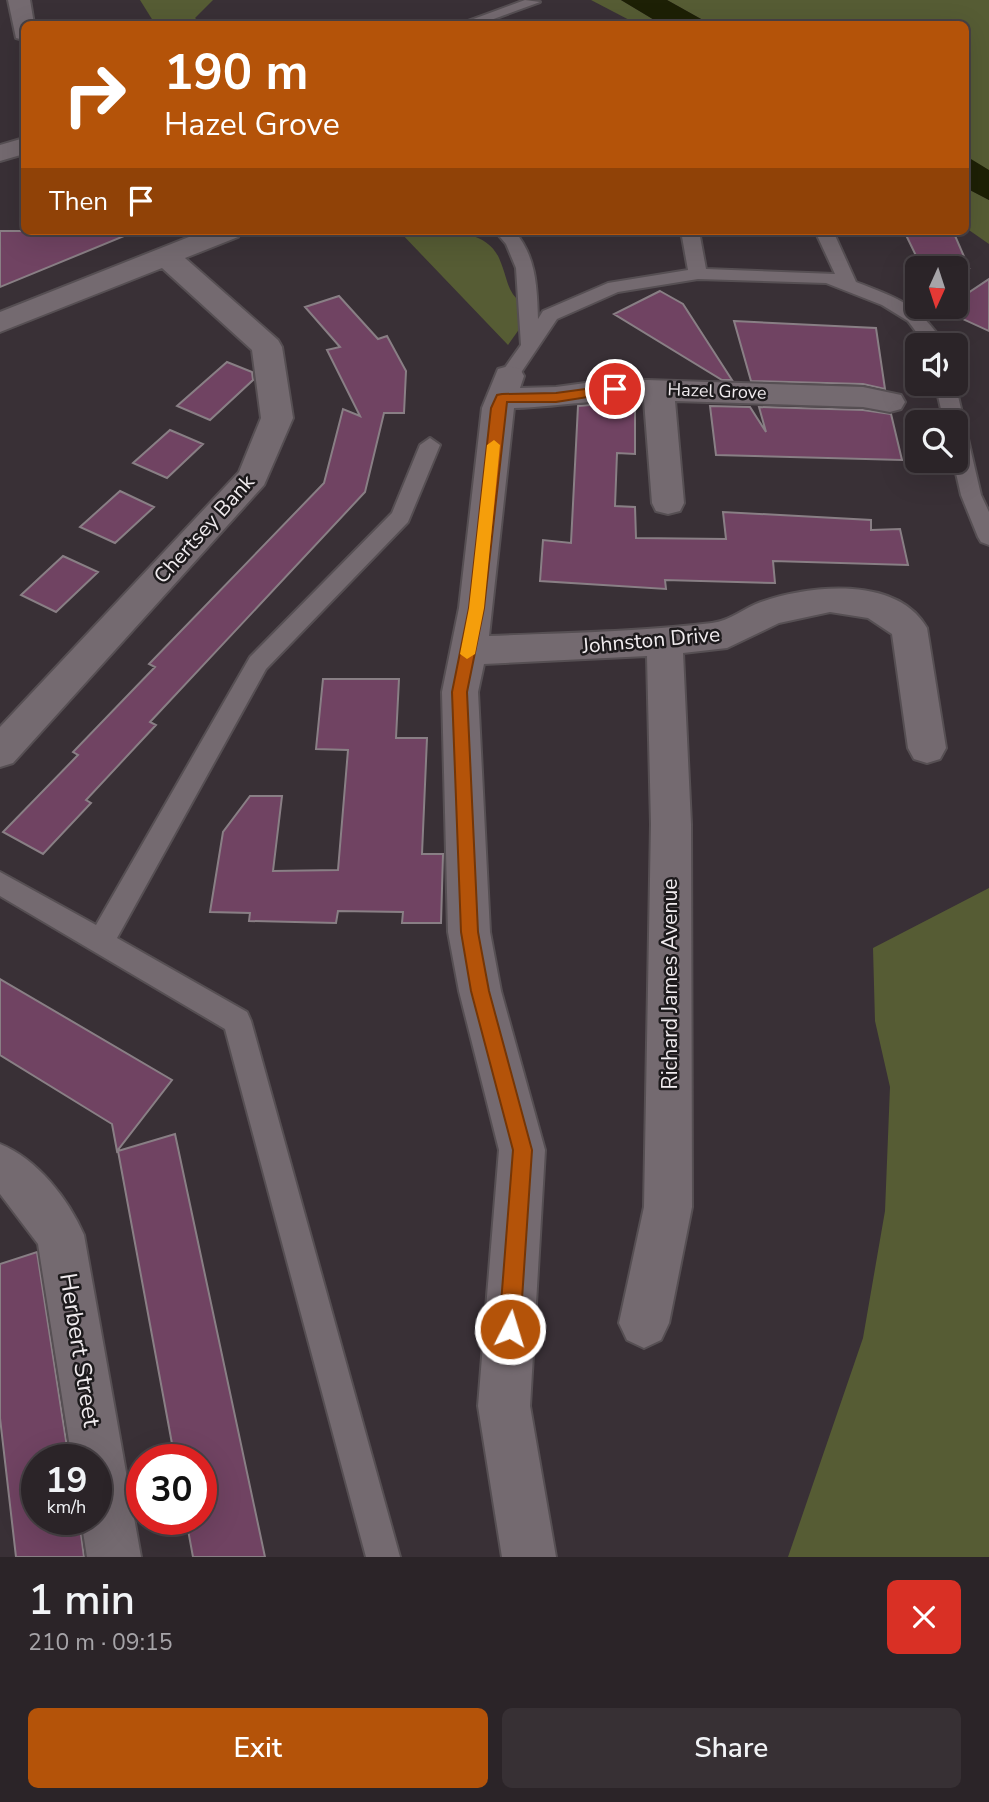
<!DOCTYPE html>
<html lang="en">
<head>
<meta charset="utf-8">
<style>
  body { margin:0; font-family:"Nunito Sans",sans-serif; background:#373034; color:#f1f3f6; height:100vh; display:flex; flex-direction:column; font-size:26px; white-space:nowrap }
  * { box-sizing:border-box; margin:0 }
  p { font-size:23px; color:#a6a4a8 }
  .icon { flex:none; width:38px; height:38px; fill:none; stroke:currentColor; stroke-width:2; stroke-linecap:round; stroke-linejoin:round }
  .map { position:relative; height:1557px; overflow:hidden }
  .drawer { display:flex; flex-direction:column; background:#2b2428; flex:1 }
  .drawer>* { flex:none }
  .top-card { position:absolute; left:21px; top:21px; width:948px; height:214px; border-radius:10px; box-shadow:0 7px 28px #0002,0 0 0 2px #474145; background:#b45309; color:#fff; overflow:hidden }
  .needle { width:46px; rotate:183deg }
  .controls { position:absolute; left:905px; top:256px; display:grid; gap:14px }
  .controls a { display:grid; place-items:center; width:63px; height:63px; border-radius:10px; background:#2b2428; box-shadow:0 7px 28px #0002,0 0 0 2px #474145; font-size:35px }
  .speed { position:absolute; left:21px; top:1444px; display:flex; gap:14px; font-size:35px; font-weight:700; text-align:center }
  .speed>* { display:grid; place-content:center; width:91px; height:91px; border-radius:50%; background:#2b2428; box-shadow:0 7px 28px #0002,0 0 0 2px #474145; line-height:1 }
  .speed small { font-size:18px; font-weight:400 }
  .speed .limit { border:10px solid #d22; background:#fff; color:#111 }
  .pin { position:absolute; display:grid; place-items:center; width:60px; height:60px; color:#fff; margin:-30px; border:4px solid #fff; border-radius:50%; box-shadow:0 2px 7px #0007 }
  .me { position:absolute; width:77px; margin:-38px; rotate:5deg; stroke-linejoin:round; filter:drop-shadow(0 0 5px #0008) }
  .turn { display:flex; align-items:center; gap:24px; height:147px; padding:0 28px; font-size:32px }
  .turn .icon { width:91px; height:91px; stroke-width:2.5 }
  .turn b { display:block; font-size:49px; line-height:60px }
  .then { display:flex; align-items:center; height:66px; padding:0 28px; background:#0003; gap:14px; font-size:26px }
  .round { display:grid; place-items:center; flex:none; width:74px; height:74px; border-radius:10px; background:#373034 }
  .summary { display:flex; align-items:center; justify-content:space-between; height:119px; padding:0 28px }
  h1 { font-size:42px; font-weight:600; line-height:52px }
  .button { display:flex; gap:14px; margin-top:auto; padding:14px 28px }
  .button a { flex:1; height:80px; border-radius:10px; background:#b45309; color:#fff; font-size:28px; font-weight:600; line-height:80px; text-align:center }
  .button a+a { background:#373034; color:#f1f3f6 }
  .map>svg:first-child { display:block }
  .green { fill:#565c34 }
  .water { fill:#1d2005 }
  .building { fill:#704362; stroke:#897f85; stroke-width:2 }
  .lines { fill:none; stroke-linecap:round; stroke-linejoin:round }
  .service-casing { stroke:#564f53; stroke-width:4 }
  .minor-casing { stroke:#564f53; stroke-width:4 }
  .service { fill:#746a70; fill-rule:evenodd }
  .minor { fill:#746a70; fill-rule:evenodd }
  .route { fill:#b45309; stroke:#753606; stroke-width:2 }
  .slow { fill:#f59e0b }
  .labels { text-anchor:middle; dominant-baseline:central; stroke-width:5; stroke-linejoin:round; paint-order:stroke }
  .far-street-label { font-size:18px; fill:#f0ebee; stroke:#1d1a1c }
  .street-label { font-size:21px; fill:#f0ebee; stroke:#1d1a1c }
  .near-street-label { font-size:24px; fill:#f0ebee; stroke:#1d1a1c }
</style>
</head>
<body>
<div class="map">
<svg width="989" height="1557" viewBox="0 0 989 1557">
  <rect width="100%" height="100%" fill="#393036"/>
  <path class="green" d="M 140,0 L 213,0 L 195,18 L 202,24 L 155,24 Z
    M 591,0 L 621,0 L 661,24 L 637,24 Z
    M 667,0 L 989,0 L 989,183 L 966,169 L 966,24 L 710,24 Z
    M 966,188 L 989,200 L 989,244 L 966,228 Z
    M 399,231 C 430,231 484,224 499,258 C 511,286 504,292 532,311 L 508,345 Z
    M 989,888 L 989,1557 L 788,1557 L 863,1338 L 885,1211 L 890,1087 L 875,1021 L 873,948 Z"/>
  <path class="water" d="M 621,0 L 667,0 L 710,24 L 661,24 Z
    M 966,156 L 989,170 L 989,200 L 966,188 Z"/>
  <path class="building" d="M 0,231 L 133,231 L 134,232 L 0,287 Z
    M 904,231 L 953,231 L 969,268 L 922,268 Z
    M 989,279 L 989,331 L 943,310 L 956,306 L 956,301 Z
    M 660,291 L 683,304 L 732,380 L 722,380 L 614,314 Z
    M 339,296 L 378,339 L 387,336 L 406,371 L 404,413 L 384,413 L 365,492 L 150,722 L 156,725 L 86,800 L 91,803 L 43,854 L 3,832 L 78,755 L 73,752 L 155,667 L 149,664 L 324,483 L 343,409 L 360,416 L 327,350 L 340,347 L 305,307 Z
    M 734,321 L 876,328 L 885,389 L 863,384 L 751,381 Z
    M 227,362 L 252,372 L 253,380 L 210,420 L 177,406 Z
    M 602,404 L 635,404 L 635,454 L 617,453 L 615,506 L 635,507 L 636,538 L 726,539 L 723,512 L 871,520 L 871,530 L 900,529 L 908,565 L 773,561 L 775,583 L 665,580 L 666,589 L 540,581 L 543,540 L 571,543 L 578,406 Z
    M 710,406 L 750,407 L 766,432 L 759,407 L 863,410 L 891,414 L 902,460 L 716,455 Z
    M 170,430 L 203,444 L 167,478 L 133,463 Z
    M 120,491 L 154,507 L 115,543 L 80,527 Z
    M 63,556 L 98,572 L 56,612 L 21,595 Z
    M 323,679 L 399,679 L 396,738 L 427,738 L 422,854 L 443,854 L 441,923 L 402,923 L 403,912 L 338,911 L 336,923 L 249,921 L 250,913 L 210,912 L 223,832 L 250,796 L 282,796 L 273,871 L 338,870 L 348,750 L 316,749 Z
    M 0,979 L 172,1080 L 117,1151 L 112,1124 L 0,1055 Z
    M 175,1134 L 265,1557 L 193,1557 L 186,1519 L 201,1519 L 201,1460 L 175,1460 L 118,1151 Z
    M 37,1252 L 69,1460 L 37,1460 L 37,1519 L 79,1519 L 84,1557 L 16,1557 L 0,1418 L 0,1264 Z"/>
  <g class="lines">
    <defs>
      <path id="service" d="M 525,0 L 540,2 L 480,24 L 460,24 Z
        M 495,231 L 514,231 C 536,255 537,287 538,319 L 543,311 L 608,283 L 688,270 L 681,231 L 699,231 L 706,269 L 835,274 L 815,231 L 833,231 L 856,282 C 900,299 919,305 945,345 L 926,345 L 908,321 L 882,305 L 826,283 L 698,279 L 618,292 L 557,319 L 516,380 L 509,382 L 499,376 L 521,345 L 516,268 L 506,244 Z
        M 935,383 L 955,383 L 981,495 L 989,512 L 989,545 L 981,542 L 978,537 L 961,495 L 953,460 L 956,460 L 956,422 L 944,422 Z
        M 430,438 L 440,445 L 408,522 L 266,669 L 117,938 L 247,1012 L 251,1021 L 400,1557 L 366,1557 L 225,1029 L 0,896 L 0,872 L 96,925 L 250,657 L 392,513 L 420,445 Z"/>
      <path id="minor" d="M 8,0 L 30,0 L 34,24 L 24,24 L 24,40 L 16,38 Z
        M 24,138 L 24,154 L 0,161 L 0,145 Z
        M 204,231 L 242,231 L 238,237 L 185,258 L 278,340 L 282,347 L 293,418 L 264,485 L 13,763 L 0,767 L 0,727 L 239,472 L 261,418 L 252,350 L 162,268 L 0,332 L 0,312 Z
        M 509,366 L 520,369 L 524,376 L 520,388 L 556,387 L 615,379 L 863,387 L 901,395 L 905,402 L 901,409 L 890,412 L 863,407 L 675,401 L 684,503 L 680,511 L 668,514 L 656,511 L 652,503 L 644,400 C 601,398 557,407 514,408 L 489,636 C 564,633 638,632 712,623 C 730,621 744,608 761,602 C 808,585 897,575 927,628 L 946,748 L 940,759 L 927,763 L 914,759 L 908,748 L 892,634 L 868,618 L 830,612 L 779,623 L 727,648 L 683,653 L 691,824 L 692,1207 L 669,1323 L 661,1340 L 644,1348 L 627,1340 L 619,1323 L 644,1207 L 651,824 L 647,656 L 484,664 L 478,692 L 490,932 L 501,991 L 545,1150 L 530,1406 L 556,1557 L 502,1557 L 478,1406 L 499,1150 L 459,991 L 448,932 L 442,692 L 459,608 L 482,408 L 498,369 Z
        M 0,1144 C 37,1159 68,1198 84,1235 L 141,1557 L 87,1557 L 81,1519 L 96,1519 L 96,1460 L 72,1460 L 38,1244 L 0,1194 Z"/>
    </defs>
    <use href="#service" class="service-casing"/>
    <use href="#minor" class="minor-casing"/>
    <use href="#service" class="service"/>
    <use href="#minor" class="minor"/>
  </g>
  <path class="route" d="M 615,385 L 620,386 L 620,392 L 556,402 L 507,402 L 484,608 L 467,692 L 478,932 L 489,991 L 532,1150 L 520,1329 L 517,1336 L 510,1339 L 502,1336 L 499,1329 L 513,1150 L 471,991 L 461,932 L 452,692 L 469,608 L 491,408 L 497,395 L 502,394 L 556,393 Z"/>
  <path class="slow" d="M 494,440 L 500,445 L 484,608 L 475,654 L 467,659 L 460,654 L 469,608 L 487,445 Z"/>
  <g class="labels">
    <g class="far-street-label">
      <text transform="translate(717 391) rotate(2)">Hazel Grove</text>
    </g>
    <g class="street-label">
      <text transform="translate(204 529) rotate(-48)">Chertsey Bank</text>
      <text transform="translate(651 640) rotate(-5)">Johnston Drive</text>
      <text transform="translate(670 984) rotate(-90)">Richard James Avenue</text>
    </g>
    <g class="near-street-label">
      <text transform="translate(80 1350) rotate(81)">Herbert Street</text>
    </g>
  </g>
</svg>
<div class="controls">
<a><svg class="needle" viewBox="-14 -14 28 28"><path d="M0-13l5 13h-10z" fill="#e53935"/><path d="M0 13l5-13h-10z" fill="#a6a4a8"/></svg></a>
<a><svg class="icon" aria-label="sound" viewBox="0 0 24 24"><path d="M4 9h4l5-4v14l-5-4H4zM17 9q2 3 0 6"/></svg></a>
<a><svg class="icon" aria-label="search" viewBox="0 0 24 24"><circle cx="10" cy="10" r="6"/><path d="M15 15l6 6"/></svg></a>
</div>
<div class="speed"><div>19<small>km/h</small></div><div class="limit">30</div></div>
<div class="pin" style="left:615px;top:389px;background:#d93025"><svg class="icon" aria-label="arrive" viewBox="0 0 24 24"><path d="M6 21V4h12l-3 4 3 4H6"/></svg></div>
<svg class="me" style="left:510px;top:1329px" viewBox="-20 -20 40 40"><circle r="17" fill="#b45309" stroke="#fff" stroke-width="3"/><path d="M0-11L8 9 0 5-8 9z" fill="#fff"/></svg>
<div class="top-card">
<div class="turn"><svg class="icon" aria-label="right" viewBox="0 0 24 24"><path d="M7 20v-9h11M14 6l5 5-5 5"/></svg><div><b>190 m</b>Hazel Grove</div></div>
<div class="then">Then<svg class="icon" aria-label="arrive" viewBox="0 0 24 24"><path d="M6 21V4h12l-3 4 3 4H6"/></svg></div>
</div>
</div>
<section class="drawer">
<div class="summary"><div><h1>1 min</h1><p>210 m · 09:15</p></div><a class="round" style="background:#d93025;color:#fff"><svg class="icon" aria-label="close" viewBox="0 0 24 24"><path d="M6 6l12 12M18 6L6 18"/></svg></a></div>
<div class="button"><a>Exit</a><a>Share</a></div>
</section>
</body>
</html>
